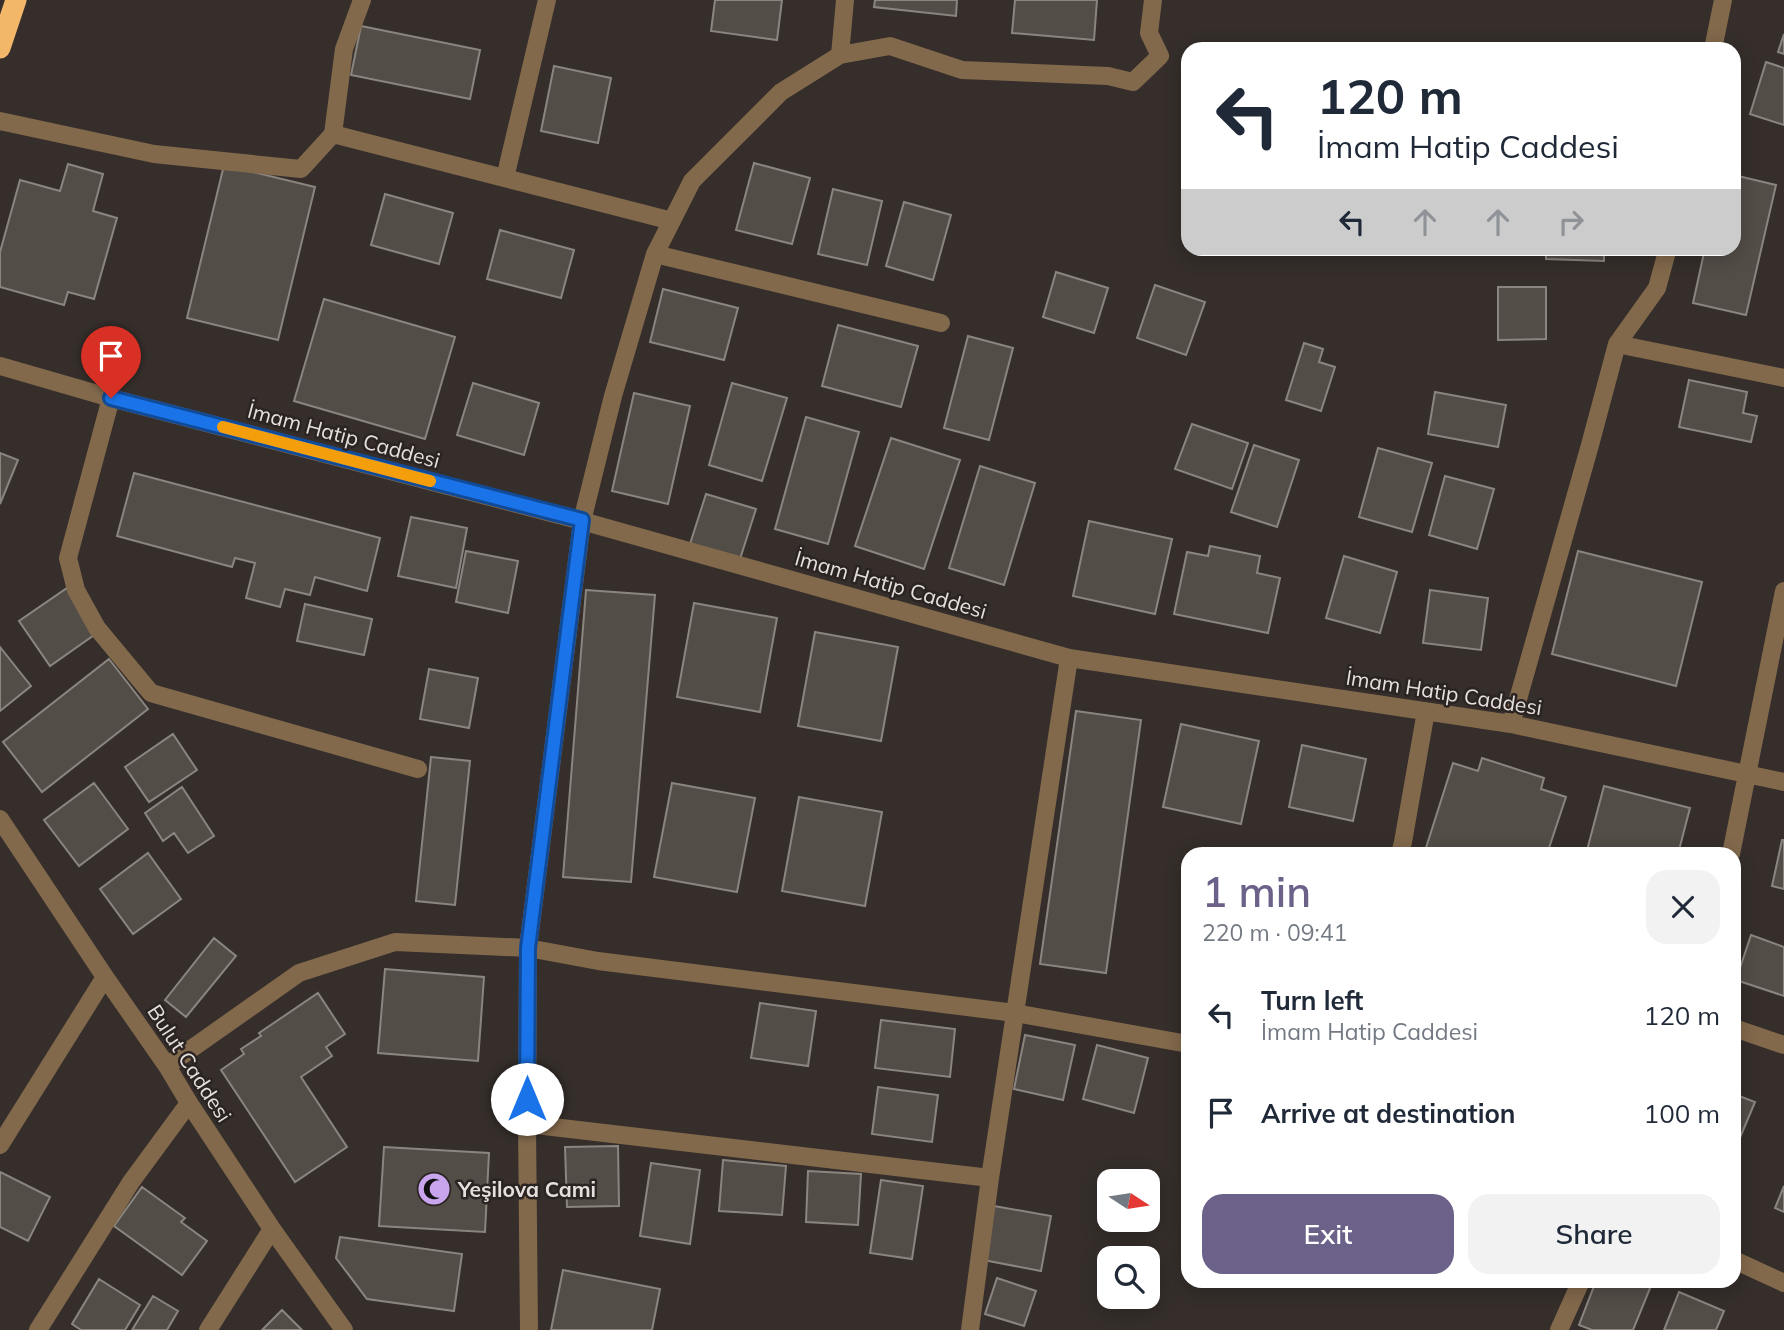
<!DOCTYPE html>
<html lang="en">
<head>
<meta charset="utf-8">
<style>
  body { margin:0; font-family:Mulish,sans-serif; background:#f2f2f3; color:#1f2937; height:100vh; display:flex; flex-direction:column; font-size:26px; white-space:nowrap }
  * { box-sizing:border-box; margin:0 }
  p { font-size:23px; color:#747a83 }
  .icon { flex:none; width:38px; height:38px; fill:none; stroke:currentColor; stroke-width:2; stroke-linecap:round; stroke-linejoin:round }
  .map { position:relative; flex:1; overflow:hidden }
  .side { position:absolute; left:1181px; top:847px; width:560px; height:441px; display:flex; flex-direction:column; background:#fff; border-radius:21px; box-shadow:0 4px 18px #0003 }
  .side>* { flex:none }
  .hud { position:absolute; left:1181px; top:42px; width:560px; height:214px; border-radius:21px; box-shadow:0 4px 18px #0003; background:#fff; color:#1f2937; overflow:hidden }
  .needle { width:46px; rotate:102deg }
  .controls { position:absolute; left:1097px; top:1169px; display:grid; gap:14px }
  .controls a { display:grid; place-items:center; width:63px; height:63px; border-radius:14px; background:#fff; box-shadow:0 4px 18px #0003; font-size:35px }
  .pin { position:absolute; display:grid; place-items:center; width:60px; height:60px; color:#fff; margin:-72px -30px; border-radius:50% 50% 50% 0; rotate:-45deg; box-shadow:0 0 7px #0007 }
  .pin .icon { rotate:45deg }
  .me { position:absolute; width:77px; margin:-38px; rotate:0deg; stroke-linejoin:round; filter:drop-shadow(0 0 5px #0008) }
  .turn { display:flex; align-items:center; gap:24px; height:147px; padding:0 21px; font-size:32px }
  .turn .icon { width:91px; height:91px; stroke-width:2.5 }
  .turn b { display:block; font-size:49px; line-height:60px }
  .lanes { display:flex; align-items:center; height:66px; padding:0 21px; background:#0003; justify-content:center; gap:35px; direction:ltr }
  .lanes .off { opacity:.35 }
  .round { display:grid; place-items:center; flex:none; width:74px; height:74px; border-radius:21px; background:#f2f2f3 }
  .overview { display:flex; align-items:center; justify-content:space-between; height:119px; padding:0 21px }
  h1 { font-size:42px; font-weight:600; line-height:52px; color:#6b6189 }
  .primary-button { display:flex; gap:14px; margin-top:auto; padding:14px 21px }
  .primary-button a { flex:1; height:80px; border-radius:21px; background:#6b6189; color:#fff; font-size:28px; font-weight:600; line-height:80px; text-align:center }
  .primary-button a+a { background:#f2f2f3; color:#1f2937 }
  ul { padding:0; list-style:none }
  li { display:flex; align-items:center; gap:21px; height:98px; padding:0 21px }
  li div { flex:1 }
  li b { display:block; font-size:26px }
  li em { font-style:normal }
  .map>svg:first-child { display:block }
  .building { fill:#534d47; stroke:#8b857f; stroke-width:2 }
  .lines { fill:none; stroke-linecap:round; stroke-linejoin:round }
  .minor { stroke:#82694c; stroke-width:18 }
  .highway { stroke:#f3b76a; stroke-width:21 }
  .route-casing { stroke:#114b97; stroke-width:18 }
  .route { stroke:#1a73e8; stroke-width:12 }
  .slow { stroke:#f59e0b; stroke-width:12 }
  .labels { text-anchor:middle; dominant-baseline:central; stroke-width:5; stroke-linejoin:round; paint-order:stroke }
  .street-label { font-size:21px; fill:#e5e0de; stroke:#2b2422 }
  .poi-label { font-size:21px; font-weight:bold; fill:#e5e0de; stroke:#2b2422; text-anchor:start }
</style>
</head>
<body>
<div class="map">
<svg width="1784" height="1330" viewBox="0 0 1784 1330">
  <rect width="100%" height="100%" fill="#352e2b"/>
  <path class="building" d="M 715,0 L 782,0 L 777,40 L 711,31 Z
    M 875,0 L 957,0 L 956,16 L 874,7 Z
    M 1015,0 L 1097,0 L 1094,40 L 1012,33 Z
    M 361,26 L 480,50 L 470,99 L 351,75 Z
    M 1784,34 L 1784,54 L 1778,52 Z
    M 1766,62 L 1784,68 L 1784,125 L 1750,114 Z
    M 554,66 L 611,78 L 598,143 L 541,131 Z
    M 754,163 L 810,178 L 792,244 L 736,230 Z
    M 68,164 L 103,174 L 93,211 L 117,218 L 94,299 L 68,292 L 64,305 L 0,287 L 0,252 L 20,180 L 60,191 Z
    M 224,165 L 315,187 L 278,340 L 187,318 Z
    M 1734,175 L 1776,185 L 1746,315 L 1693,303 L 1705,248 L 1734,248 Z
    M 833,189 L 882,201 L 867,265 L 818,254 Z
    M 385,194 L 453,213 L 439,264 L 371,245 Z
    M 904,202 L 951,215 L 933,280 L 886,266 Z
    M 500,230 L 574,250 L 561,298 L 487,279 Z
    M 1546,248 L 1604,248 L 1604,261 L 1546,259 Z
    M 1056,272 L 1108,288 L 1094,333 L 1043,317 Z
    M 1155,285 L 1205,302 L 1186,355 L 1137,338 Z
    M 1498,287 L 1546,287 L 1546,339 L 1498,340 Z
    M 663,289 L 738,308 L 724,360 L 650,342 Z
    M 324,299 L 455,337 L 425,439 L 294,401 Z
    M 838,325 L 918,346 L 901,407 L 822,386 Z
    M 968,336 L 1013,348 L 989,440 L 944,428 Z
    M 1304,343 L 1323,349 L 1319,362 L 1335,367 L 1321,411 L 1286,400 Z
    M 1689,380 L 1747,392 L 1743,413 L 1757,416 L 1751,442 L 1679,427 Z
    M 473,383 L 539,403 L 524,455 L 457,435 Z
    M 732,383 L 787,398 L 762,481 L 709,465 Z
    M 1435,392 L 1506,405 L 1498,447 L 1428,434 Z
    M 634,393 L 690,406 L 668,504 L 612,491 Z
    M 806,417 L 859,432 L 828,544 L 775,529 Z
    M 1192,424 L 1248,443 L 1232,489 L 1175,469 Z
    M 891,438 L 960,460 L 924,569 L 855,546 Z
    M 1254,445 L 1299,460 L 1277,527 L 1231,512 Z
    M 1378,448 L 1432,463 L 1412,532 L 1359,517 Z
    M 0,453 L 18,460 L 0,504 Z
    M 980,466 L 1035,483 L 1004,585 L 949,568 Z
    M 134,473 L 380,538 L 367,591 L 315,577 L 310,595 L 285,589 L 280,607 L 246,598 L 255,563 L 235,558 L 232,567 L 117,536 Z
    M 1445,476 L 1494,489 L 1477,549 L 1429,535 Z
    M 706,494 L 756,509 L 740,559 L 690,544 Z
    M 411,517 L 467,528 L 456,588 L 398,576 Z
    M 1089,521 L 1172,539 L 1155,614 L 1073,596 Z
    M 1210,546 L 1260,556 L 1257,573 L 1280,578 L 1268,633 L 1174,614 L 1187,552 L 1208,556 Z
    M 466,551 L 518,561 L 508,613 L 456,602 Z
    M 1578,551 L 1702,582 L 1676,686 L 1552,654 Z
    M 1344,556 L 1397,572 L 1380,633 L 1326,618 Z
    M 67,588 L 97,633 L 50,666 L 19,621 Z
    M 586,590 L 655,595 L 631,882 L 563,877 Z
    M 1430,590 L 1488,598 L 1481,650 L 1423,643 Z
    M 694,603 L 777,618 L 760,712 L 677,697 Z
    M 305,604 L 372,619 L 364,655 L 297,641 Z
    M 815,632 L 898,647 L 881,741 L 798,726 Z
    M 0,647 L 31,686 L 0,711 Z
    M 109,659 L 148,709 L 42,792 L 3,742 Z
    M 429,669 L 478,678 L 469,728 L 420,719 Z
    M 1076,711 L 1141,720 L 1106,973 L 1040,964 Z
    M 1181,724 L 1259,741 L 1241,824 L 1163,807 Z
    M 173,734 L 197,770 L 149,802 L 125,767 Z
    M 1302,745 L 1366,759 L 1353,821 L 1289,807 Z
    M 431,757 L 470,761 L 455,905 L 416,901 Z
    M 1482,758 L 1544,778 L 1541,789 L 1566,797 L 1547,854 L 1424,854 L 1453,763 L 1478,771 Z
    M 94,783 L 128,829 L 79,866 L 44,820 Z
    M 672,783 L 755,798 L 737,892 L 654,877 Z
    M 1604,786 L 1690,808 L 1678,854 L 1586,854 Z
    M 182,787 L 214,836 L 188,853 L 174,833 L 163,841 L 145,813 Z
    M 799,797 L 882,812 L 865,906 L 782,891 Z
    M 1782,840 L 1784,840 L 1784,889 L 1772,886 Z
    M 148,853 L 181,899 L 133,934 L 100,889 Z
    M 1751,935 L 1784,947 L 1784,996 L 1736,980 Z
    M 214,938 L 236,956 L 186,1017 L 165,1000 Z
    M 385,969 L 484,977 L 478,1061 L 378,1053 Z
    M 318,993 L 345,1034 L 326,1047 L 332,1056 L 301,1077 L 347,1147 L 295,1182 L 221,1070 L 244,1054 L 241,1049 L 261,1036 L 259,1033 Z
    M 760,1003 L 816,1011 L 808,1066 L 751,1058 Z
    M 881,1020 L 955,1029 L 950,1077 L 875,1068 Z
    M 1025,1035 L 1075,1045 L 1063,1100 L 1014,1089 Z
    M 1097,1045 L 1148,1058 L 1134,1113 L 1083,1099 Z
    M 878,1087 L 938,1095 L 932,1142 L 872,1134 Z
    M 1734,1094 L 1755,1102 L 1734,1152 Z
    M 618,1146 L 619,1206 L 567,1207 L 565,1147 Z
    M 384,1147 L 489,1153 L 485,1232 L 379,1226 Z
    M 723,1160 L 786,1166 L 782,1215 L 719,1211 Z
    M 651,1163 L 700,1170 L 690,1244 L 640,1236 Z
    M 808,1171 L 861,1174 L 858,1225 L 806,1222 Z
    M 0,1172 L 50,1197 L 28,1241 L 0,1227 Z
    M 881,1180 L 923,1186 L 912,1259 L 870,1253 Z
    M 1784,1186 L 1784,1212 L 1775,1208 Z
    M 142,1187 L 185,1218 L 181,1222 L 207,1241 L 182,1275 L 114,1226 Z
    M 994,1206 L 1051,1216 L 1041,1271 L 983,1260 Z
    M 340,1237 L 462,1254 L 454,1311 L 367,1299 L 336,1258 Z
    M 563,1270 L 660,1289 L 652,1330 L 551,1330 Z
    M 997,1278 L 1036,1291 L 1024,1326 L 985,1314 Z
    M 99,1279 L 140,1305 L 125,1330 L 81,1330 L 72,1324 Z
    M 1596,1281 L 1653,1281 L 1633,1330 L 1592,1330 L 1579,1325 Z
    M 1679,1292 L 1724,1311 L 1716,1330 L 1664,1330 Z
    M 153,1296 L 178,1311 L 167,1330 L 132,1330 Z
    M 282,1310 L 302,1330 L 262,1330 Z"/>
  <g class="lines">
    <path class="minor" d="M 1713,49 L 1723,0
      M 840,55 L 845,0
      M 0,121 L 154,154 L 301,169 L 333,134 L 344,49 L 362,0
      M 333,134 L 672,221
      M 505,178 L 547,0
      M 655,254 L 941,323
      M 1617,344 L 1784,378
      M 0,366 L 111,398 L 582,521 L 1069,658 L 1511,724 L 1784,782
      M 111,398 L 68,558 L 76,590 L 97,628 L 151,693 L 418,769
      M 1511,724 L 1590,445 L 1617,344 L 1657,288 L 1668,248
      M 0,819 L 105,977 L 167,1066 L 189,1103 L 272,1229 L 344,1330
      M 1400,854 L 1403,842 L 1426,711
      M 1731,854 L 1784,591
      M 1734,1028 L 1784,1045
      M 167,1066 L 299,973 L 395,942 L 528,948 L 598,961 L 1015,1013 L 1188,1044
      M 527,1124 L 990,1178
      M 0,1145 L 105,977
      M 1734,1260 L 1784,1283
      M 38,1330 L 131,1182 L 189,1103
      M 208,1330 L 272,1229
      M 529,1330 L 527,1124 L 528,948 L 582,521 L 613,396 L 655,254 L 692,181 L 781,92 L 840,55 L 890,46 L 962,70 L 1108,76 L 1133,82 L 1160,56 L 1149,33 L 1153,0
      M 970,1330 L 990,1178 L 1069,658
      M 1559,1330 L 1581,1281"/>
    <path class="highway" d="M 0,48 L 16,0"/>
  </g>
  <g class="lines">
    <defs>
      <path id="route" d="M 111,398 L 582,520 L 528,948 L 527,1099"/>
    </defs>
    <use href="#route" class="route-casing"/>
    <use href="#route" class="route"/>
    <path class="slow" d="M 223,427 L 430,481"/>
  </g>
  <defs>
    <symbol id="mosque-disc" viewBox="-11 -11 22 22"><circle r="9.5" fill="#c9a5ee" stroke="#2b2422"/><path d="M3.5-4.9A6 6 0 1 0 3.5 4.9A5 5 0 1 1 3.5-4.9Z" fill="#111"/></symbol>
  </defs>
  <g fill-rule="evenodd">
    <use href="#mosque-disc" x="415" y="1170" width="38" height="38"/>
  </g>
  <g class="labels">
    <g class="street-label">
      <text transform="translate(344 435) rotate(15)">İmam Hatip Caddesi</text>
      <text transform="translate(891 584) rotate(16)">İmam Hatip Caddesi</text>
      <text transform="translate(1444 692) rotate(9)">İmam Hatip Caddesi</text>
      <text transform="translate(190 1063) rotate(57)">Bulut Caddesi</text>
    </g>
    <g class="poi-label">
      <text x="458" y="1189">Yeşilova Cami</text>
    </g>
  </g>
</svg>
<div class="controls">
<a><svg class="needle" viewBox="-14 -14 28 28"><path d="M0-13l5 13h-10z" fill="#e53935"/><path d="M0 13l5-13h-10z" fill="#747a83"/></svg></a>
<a><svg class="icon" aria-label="search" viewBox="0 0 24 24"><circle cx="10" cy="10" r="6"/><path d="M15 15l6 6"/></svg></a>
</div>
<div class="pin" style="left:111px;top:398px;background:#d93025"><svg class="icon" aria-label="arrive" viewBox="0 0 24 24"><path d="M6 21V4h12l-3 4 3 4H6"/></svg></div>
<svg class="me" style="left:527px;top:1099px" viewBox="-20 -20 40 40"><circle r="19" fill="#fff"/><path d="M0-13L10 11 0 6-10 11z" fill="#1a73e8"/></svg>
<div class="hud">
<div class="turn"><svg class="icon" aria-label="left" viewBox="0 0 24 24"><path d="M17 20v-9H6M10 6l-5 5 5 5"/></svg><div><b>120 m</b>İmam Hatip Caddesi</div></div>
<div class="lanes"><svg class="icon" aria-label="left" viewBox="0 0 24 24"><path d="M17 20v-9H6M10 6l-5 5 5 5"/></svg><svg class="icon off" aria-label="ahead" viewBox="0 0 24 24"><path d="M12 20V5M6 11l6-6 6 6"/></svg><svg class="icon off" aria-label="ahead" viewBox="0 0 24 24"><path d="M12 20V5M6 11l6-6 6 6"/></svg><svg class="icon off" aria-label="right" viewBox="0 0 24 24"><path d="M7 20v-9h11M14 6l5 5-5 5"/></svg></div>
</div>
<section class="side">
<div class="overview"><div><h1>1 min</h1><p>220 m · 09:41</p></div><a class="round"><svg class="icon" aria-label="close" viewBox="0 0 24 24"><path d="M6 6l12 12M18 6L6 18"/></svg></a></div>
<ul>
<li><svg class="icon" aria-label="left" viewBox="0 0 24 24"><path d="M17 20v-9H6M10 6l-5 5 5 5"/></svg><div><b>Turn left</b><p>İmam Hatip Caddesi</p></div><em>120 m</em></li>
<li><svg class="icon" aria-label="arrive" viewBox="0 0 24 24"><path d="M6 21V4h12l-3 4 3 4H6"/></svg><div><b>Arrive at destination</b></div><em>100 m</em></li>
</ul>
<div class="primary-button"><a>Exit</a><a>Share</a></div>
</section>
</div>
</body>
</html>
